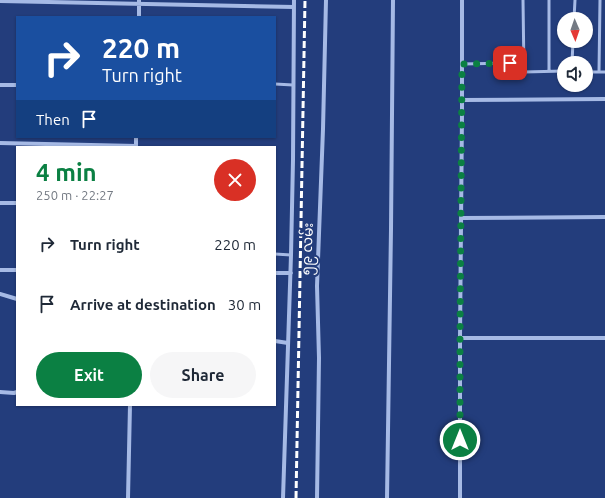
<!DOCTYPE html>
<html lang="en">
<head>
<meta charset="utf-8">
<style>
  body { margin:0; font-family:Ubuntu,"Noto Sans Myanmar",sans-serif; background:#f6f6f7; color:#1f2937; height:100vh; display:flex; flex-direction:column; font-size:15px; white-space:nowrap }
  * { box-sizing:border-box; margin:0 }
  p { font-size:13px; color:#747a83 }
  .icon { flex:none; width:22px; height:22px; fill:none; stroke:currentColor; stroke-width:2; stroke-linecap:round; stroke-linejoin:round }
  .map { position:relative; flex:1; overflow:hidden }
  .side { position:absolute; left:16px; top:146px; width:260px; height:260px; display:flex; flex-direction:column; background:#fff; border-radius:0px; box-shadow:0 1px 3px #0004 }
  .side>* { flex:none }
  .banner { position:absolute; left:16px; top:16px; width:260px; height:122px; border-radius:0px; box-shadow:0 1px 3px #0004; background:#1a4fa0; color:#fff; overflow:hidden }
  .needle { width:26px; rotate:178deg }
  .tools { position:absolute; left:557px; top:12px; display:grid; gap:8px }
  .tools a { display:grid; place-items:center; width:36px; height:36px; border-radius:50%; background:#fff; box-shadow:0 1px 3px #0004; font-size:20px }
  .pin { position:absolute; display:grid; place-items:center; width:34px; height:34px; color:#fff; margin:-17px; border-radius:8px; box-shadow:0 2px 6px #0006 }
  .me { position:absolute; width:44px; margin:-22px; rotate:0deg; stroke-linejoin:round; filter:drop-shadow(0 0 3px #0008) }
  .turn { display:flex; align-items:center; gap:14px; height:84px; padding:0 20px; font-size:18px }
  .turn .icon { width:52px; height:52px; stroke-width:2.5 }
  .turn b { display:block; font-size:28px; line-height:34px }
  .then { display:flex; align-items:center; height:38px; padding:0 20px; background:#0003; gap:8px; font-size:15px }
  .round { display:grid; place-items:center; flex:none; width:42px; height:42px; border-radius:21px; background:#f6f6f7 }
  .overview { display:flex; align-items:center; justify-content:space-between; height:68px; padding:0 20px }
  h1 { font-size:24px; font-weight:600; line-height:30px; color:#0b8043 }
  .primary-button { display:flex; gap:8px; margin-top:auto; padding:8px 20px }
  .primary-button a { flex:1; height:46px; border-radius:24px; background:#0b8043; color:#fff; font-size:16px; font-weight:600; line-height:46px; text-align:center }
  .primary-button a+a { background:#f6f6f7; color:#1f2937 }
  ul { padding:0; list-style:none }
  li { display:flex; align-items:center; gap:12px; height:60px; padding:0 20px }
  li div { flex:1 }
  li b { display:block; font-size:15px }
  li em { font-style:normal }
  .map>svg:first-child { display:block }
  .lines { fill:none; stroke-linecap:round; stroke-linejoin:round }
  .lane { stroke:#a6bae5; stroke-width:3 }
  .street { stroke:#a6bae5; stroke-width:4 }
  .rail { stroke:#fff; stroke-width:3; stroke-dasharray:7 3; stroke-linecap:butt }
  .route { stroke:#0b8043; stroke-width:7; stroke-dasharray:0 12.6 }
  .labels { text-anchor:middle; dominant-baseline:central; stroke-width:4; stroke-linejoin:round; paint-order:stroke }
  .street-label { font-size:14px; fill:#fff; stroke:#233d7c }
</style>
</head>
<body>
<div class="map">
<svg width="605" height="498" viewBox="0 0 605 498">
  <rect width="100%" height="100%" fill="#233d7c"/>
  <g class="lines">
    <path class="lane" d="M 523,0 L 524,72
      M 549,0 L 549,71
      M 574,19 L 575,0
      M 572,63 L 573,41
      M 462,64 L 510,63 L 524,72 L 564,71
      M 586,72 L 605,72
      M 599,72 L 600,0
      M 275,84 L 293,85
      M 275,254 L 291,255"/>
    <path class="street" d="M 0,1 L 294,7
      M 139,17 L 139,0
      M 0,85 L 17,85
      M 462,100 L 605,99
      M 0,143 L 136,146
      M 136,147 L 136,137
      M 0,203 L 17,203
      M 461,218 L 605,217
      M 0,270 L 17,270
      M 275,273 L 291,273
      M 0,294 L 17,299
      M 460,338 L 605,338
      M 275,341 L 288,343
      M 0,392 L 14,393 L 17,392
      M 128,498 L 130,405
      M 283,498 L 291,255 L 293,160 L 294,0
      M 317,498 L 319,358 L 317,286 L 323,129 L 326,0
      M 387,498 L 391,229 L 393,0
      M 460,498 L 460,338 L 462,113 L 462,0"/>
    <path class="rail" d="M 296,498 L 305,0"/>
  </g>
  <g class="lines">
    <path class="route" d="M 460,440 L 460,338 L 462,64 L 510,63"/>
  </g>
  <g class="labels">
    <g class="street-label">
      <text transform="translate(307 249) rotate(-88)">၅၉ လမ်း</text>
    </g>
  </g>
</svg>
<div class="tools">
<a><svg class="needle" viewBox="-14 -14 28 28"><path d="M0-13l5 13h-10z" fill="#e53935"/><path d="M0 13l5-13h-10z" fill="#747a83"/></svg></a>
<a><svg class="icon" aria-label="sound" viewBox="0 0 24 24"><path d="M4 9h4l5-4v14l-5-4H4zM17 9q2 3 0 6"/></svg></a>
</div>
<div class="pin" style="left:510px;top:63px;background:#d93025"><svg class="icon" aria-label="arrive" viewBox="0 0 24 24"><path d="M6 21V4h12l-3 4 3 4H6"/></svg></div>
<svg class="me" style="left:460px;top:440px" viewBox="-20 -20 40 40"><circle r="17" fill="#0b8043" stroke="#fff" stroke-width="3"/><path d="M0-11L8 9 0 5-8 9z" fill="#fff"/></svg>
<div class="banner">
<div class="turn"><svg class="icon" aria-label="right" viewBox="0 0 24 24"><path d="M7 20v-9h11M14 6l5 5-5 5"/></svg><div><b>220 m</b>Turn right</div></div>
<div class="then">Then<svg class="icon" aria-label="arrive" viewBox="0 0 24 24"><path d="M6 21V4h12l-3 4 3 4H6"/></svg></div>
</div>
<section class="side">
<div class="overview"><div><h1>4 min</h1><p>250 m · 22:27</p></div><a class="round" style="background:#d93025;color:#fff"><svg class="icon" aria-label="close" viewBox="0 0 24 24"><path d="M6 6l12 12M18 6L6 18"/></svg></a></div>
<ul>
<li><svg class="icon" aria-label="right" viewBox="0 0 24 24"><path d="M7 20v-9h11M14 6l5 5-5 5"/></svg><div><b>Turn right</b></div><em>220 m</em></li>
<li><svg class="icon" aria-label="arrive" viewBox="0 0 24 24"><path d="M6 21V4h12l-3 4 3 4H6"/></svg><div><b>Arrive at destination</b></div><em>30 m</em></li>
</ul>
<div class="primary-button"><a>Exit</a><a>Share</a></div>
</section>
</div>
</body>
</html>
